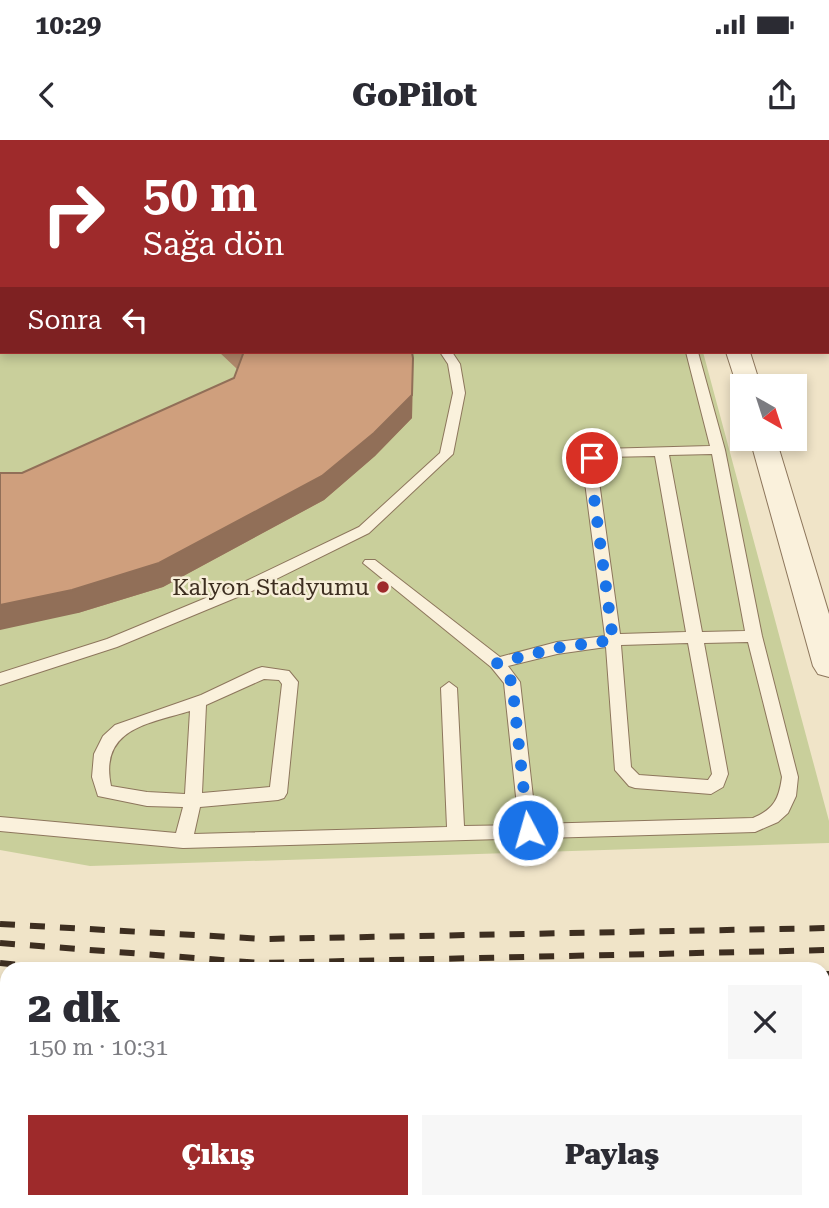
<!DOCTYPE html>
<html lang="tr">
<head>
<meta charset="utf-8">
<style>
  body { margin:0; font-family:"Roboto Serif",serif; background:#f7f7f7; color:#2b2b33; height:100vh; display:flex; flex-direction:column; font-size:26px; white-space:nowrap }
  * { box-sizing:border-box; margin:0 }
  p { font-size:23px; color:#7c7c81 }
  .icon { flex:none; width:38px; height:38px; fill:none; stroke:currentColor; stroke-width:2; stroke-linecap:round; stroke-linejoin:round }
  .map { position:relative; flex:1; overflow:hidden }
  .drawer { position:absolute; left:0px; top:822px; width:830px; height:247px; display:flex; flex-direction:column; background:#fff; border-radius:21px 21px 0 0; box-shadow:0 4px 10px #0003 }
  .drawer>* { flex:none }
  .guide { position:absolute; left:0px; top:0px; width:830px; height:214px; box-shadow:0 4px 10px #0003; background:#9e2a2b; color:#fff; overflow:hidden }
  .needle { width:46px; rotate:141deg }
  .controls { position:absolute; left:730px; top:234px; display:grid; gap:14px }
  .controls a { display:grid; place-items:center; width:77px; height:77px; border-radius:0px; background:#fff; box-shadow:0 4px 10px #0003; font-size:35px }
  .pin { position:absolute; display:grid; place-items:center; width:60px; height:60px; color:#fff; margin:-30px; border:4px solid #fff; border-radius:50%; box-shadow:0 2px 7px #0007 }
  .me { position:absolute; width:77px; margin:-38px; rotate:354deg; stroke-linejoin:round; filter:drop-shadow(0 0 5px #0008) }
  .turn { display:flex; align-items:center; gap:24px; height:147px; padding:0 28px; font-size:32px }
  .turn .icon { width:91px; height:91px; stroke-width:2.5 }
  .turn b { display:block; font-size:49px; line-height:60px }
  .then { display:flex; align-items:center; height:66px; padding:0 28px; background:#0003; gap:14px; font-size:26px }
  .round { display:grid; place-items:center; flex:none; width:74px; height:74px; border-radius:0px; background:#f7f7f7 }
  .summary { display:flex; align-items:center; justify-content:space-between; height:119px; padding:0 28px }
  h1 { font-size:42px; font-weight:800; line-height:52px }
  .cta { display:flex; gap:14px; margin-top:auto; padding:14px 28px }
  .cta a { flex:1; height:80px; border-radius:0px; background:#9e2a2b; color:#fff; font-size:28px; font-weight:800; line-height:80px; text-align:center }
  .cta a+a { background:#f7f7f7; color:#2b2b33 }
  .status { display:flex; justify-content:space-between; align-items:center; height:49px; padding:0 35px; background:#fff; direction:ltr }
  .status svg { height:19px; fill:currentColor }
  header { display:flex; justify-content:space-between; align-items:center; height:91px; padding:0 28px; background:#fff; font-size:32px; font-weight:800 }
  .map>svg:first-child { display:block }
  .green { fill:#c9cf9b }
  .lines { fill:none; stroke-linecap:round; stroke-linejoin:round }
  .lane-casing { stroke:#8d765c; stroke-width:2 }
  .street-casing { stroke:#8d765c; stroke-width:2 }
  .lane { fill:#faf1dc; fill-rule:evenodd }
  .street { fill:#faf1dc; fill-rule:evenodd }
  .rail { stroke:#3d2e20; stroke-width:6; stroke-dasharray:15 15; stroke-linecap:butt }
  .wall { fill:#b2896c }
  .shaded-wall { fill:#916f58 }
  .building { fill:#cf9f7d; stroke:#916f58; stroke-width:2 }
  .route { stroke:#1a73e8; stroke-width:12; stroke-dasharray:0 21.6 }
  .poi-dot { fill:#9e2a2b; stroke:#f7eed8; stroke-width:2.5 }
  .labels { text-anchor:middle; dominant-baseline:central; stroke-width:5; stroke-linejoin:round; paint-order:stroke }
  .poi-label { font-size:23px; fill:#3d2e20; stroke:#f7eed8; text-anchor:end }
</style>
</head>
<body>
<div class="status"><b>10:29</b><svg viewBox="0 0 49 12"><path d="M0 12V9h3v3zM5 12V6h3v6zM10 12V3h3v9zM15 12V0h3v12zM26 1h20v11H26zM47 4h2v5h-2z"/></svg></div>
<header><svg class="icon" aria-label="back" viewBox="0 0 24 24"><path d="M15 5l-7 7 7 7"/></svg>GoPilot<svg class="icon" aria-label="share" viewBox="0 0 24 24"><path d="M12 15V3M7 8l5-5 5 5M5 13v7h14v-7"/></svg></header>
<div class="map">
<svg width="829" height="1068" viewBox="0 0 829 1068">
  <rect width="100%" height="100%" fill="#f0e4c8"/>
  <path class="green" d="M 0,0 L 646,0 L 2,2 L 2,212 L 703,212 L 829,681 L 829,703 L 90,726 L 0,710 Z"/>
  <g class="lines">
    <defs>
      <path id="lane" d="M 155,0 L 170,0 L 171,2 L 156,2 Z
        M 322,0 L 332,0 L 332,2 L 322,2 Z
        M 606,0 L 616,0 L 617,2 L 607,2 Z
        M 633,0 L 643,0 L 643,2 L 633,2 Z
        M 440,212 L 452,212 L 460,224 L 465,253 L 453,314 L 369,393 L 252,451 L 117,507 L 0,545 L 0,533 L 107,499 L 242,443 L 359,387 L 440,313 L 453,253 L 448,224 Z
        M 686,212 L 698,212 L 725,310 L 762,496 L 798,637 L 796,656 L 788,673 L 778,682 L 755,692 L 183,708 L 0,691 L 0,677 L 176,693 L 183,667 L 147,666 L 98,656 L 92,637 L 94,614 L 103,596 L 115,585 L 201,555 L 256,529 L 262,527 L 289,531 L 298,542 L 287,653 L 284,658 L 278,660 L 200,667 L 194,694 L 447,687 L 441,548 L 449,542 L 457,548 L 464,686 L 519,685 L 504,543 L 491,527 L 363,423 L 365,420 L 375,420 L 500,517 L 557,502 L 605,496 L 583,327 L 585,318 L 601,309 L 710,306 ZM 712,314 L 745,491 L 702,492 L 669,315 ZM 655,316 L 686,492 L 620,494 L 597,327 L 598,320 L 604,317 ZM 748,502 L 782,637 C 779,659 774,669 753,678 L 536,684 L 520,542 L 508,526 L 557,514 L 606,507 L 615,630 L 629,646 L 635,648 L 711,654 L 723,647 L 728,634 L 704,503 ZM 688,503 L 712,634 L 708,640 L 639,635 L 631,627 L 621,505 ZM 264,539 L 279,540 L 282,544 L 270,647 L 202,653 L 206,565 ZM 190,571 L 185,654 L 147,652 L 111,646 C 99,589 147,584 190,571 Z"/>
      <path id="street" d="M 667,0 L 687,0 L 687,2 L 667,2 Z
        M 726,212 L 750,212 L 761,247 L 742,247 L 742,253 L 739,252 Z
        M 750,299 L 776,299 L 829,474 L 829,537 L 818,534 L 813,526 Z"/>
    </defs>
    <use href="#lane" class="lane-casing"/>
    <use href="#street" class="street-casing"/>
    <use href="#lane" class="lane"/>
    <use href="#street" class="street"/>
    <path class="rail" d="M 0,784 L 265,799 L 829,788
      M 0,803 L 260,823 L 829,810
      M 0,823 L 66,830
      M 822,834 L 829,834
      M 0,868 L 7,869
      M 822,902 L 829,902"/>
  </g>
  <path class="wall" d="M 219,212 L 412,212 L 413,218 L 412,278 L 375,316 L 324,360 L 163,447 L 78,473 L 22,333 L 234,238 L 237,229 Z"/>
  <path class="shaded-wall" d="M 2,69 L 2,93 L 0,94 L 0,70 Z
    M 413,218 L 412,278 L 375,316 L 324,360 L 163,447 L 78,473 L 0,490 L 0,465 Z"/>
  <path class="building" d="M 25,0 L 89,0 L 99,2 L 7,2 Z
    M 2,2 L 2,69 L 0,70 L 0,3 Z
    M 240,212 L 412,212 L 413,218 L 412,255 L 374,293 L 322,336 L 159,423 L 72,450 L 0,465 L 0,333 L 22,333 L 234,238 L 243,214 Z"/>
  <g class="lines">
    <path class="route" d="M 528,690 L 512,542 L 497,523 L 557,508 L 613,500 L 590,327 L 592,318"/>
  </g>
  <circle class="poi-dot" cx="383" cy="447" r="7"/>
  <g class="labels">
    <g class="poi-label">
      <text x="369" y="447">Kalyon Stadyumu</text>
    </g>
  </g>
</svg>
<div class="controls">
<a><svg class="needle" viewBox="-14 -14 28 28"><path d="M0-13l5 13h-10z" fill="#e53935"/><path d="M0 13l5-13h-10z" fill="#7c7c81"/></svg></a>
</div>
<div class="pin" style="left:592px;top:318px;background:#d93025"><svg class="icon" aria-label="arrive" viewBox="0 0 24 24"><path d="M6 21V4h12l-3 4 3 4H6"/></svg></div>
<svg class="me" style="left:528px;top:690px" viewBox="-20 -20 40 40"><circle r="17" fill="#1a73e8" stroke="#fff" stroke-width="3"/><path d="M0-11L8 9 0 5-8 9z" fill="#fff"/></svg>
<div class="guide">
<div class="turn"><svg class="icon" aria-label="right" viewBox="0 0 24 24"><path d="M7 20v-9h11M14 6l5 5-5 5"/></svg><div><b>50 m</b>Sağa dön</div></div>
<div class="then">Sonra<svg class="icon" aria-label="left" viewBox="0 0 24 24"><path d="M17 20v-9H6M10 6l-5 5 5 5"/></svg></div>
</div>
<section class="drawer">
<div class="summary"><div><h1>2 dk</h1><p>150 m · 10:31</p></div><a class="round"><svg class="icon" aria-label="close" viewBox="0 0 24 24"><path d="M6 6l12 12M18 6L6 18"/></svg></a></div>
<div class="cta"><a>Çıkış</a><a>Paylaş</a></div>
</section>
</div>
</body>
</html>
